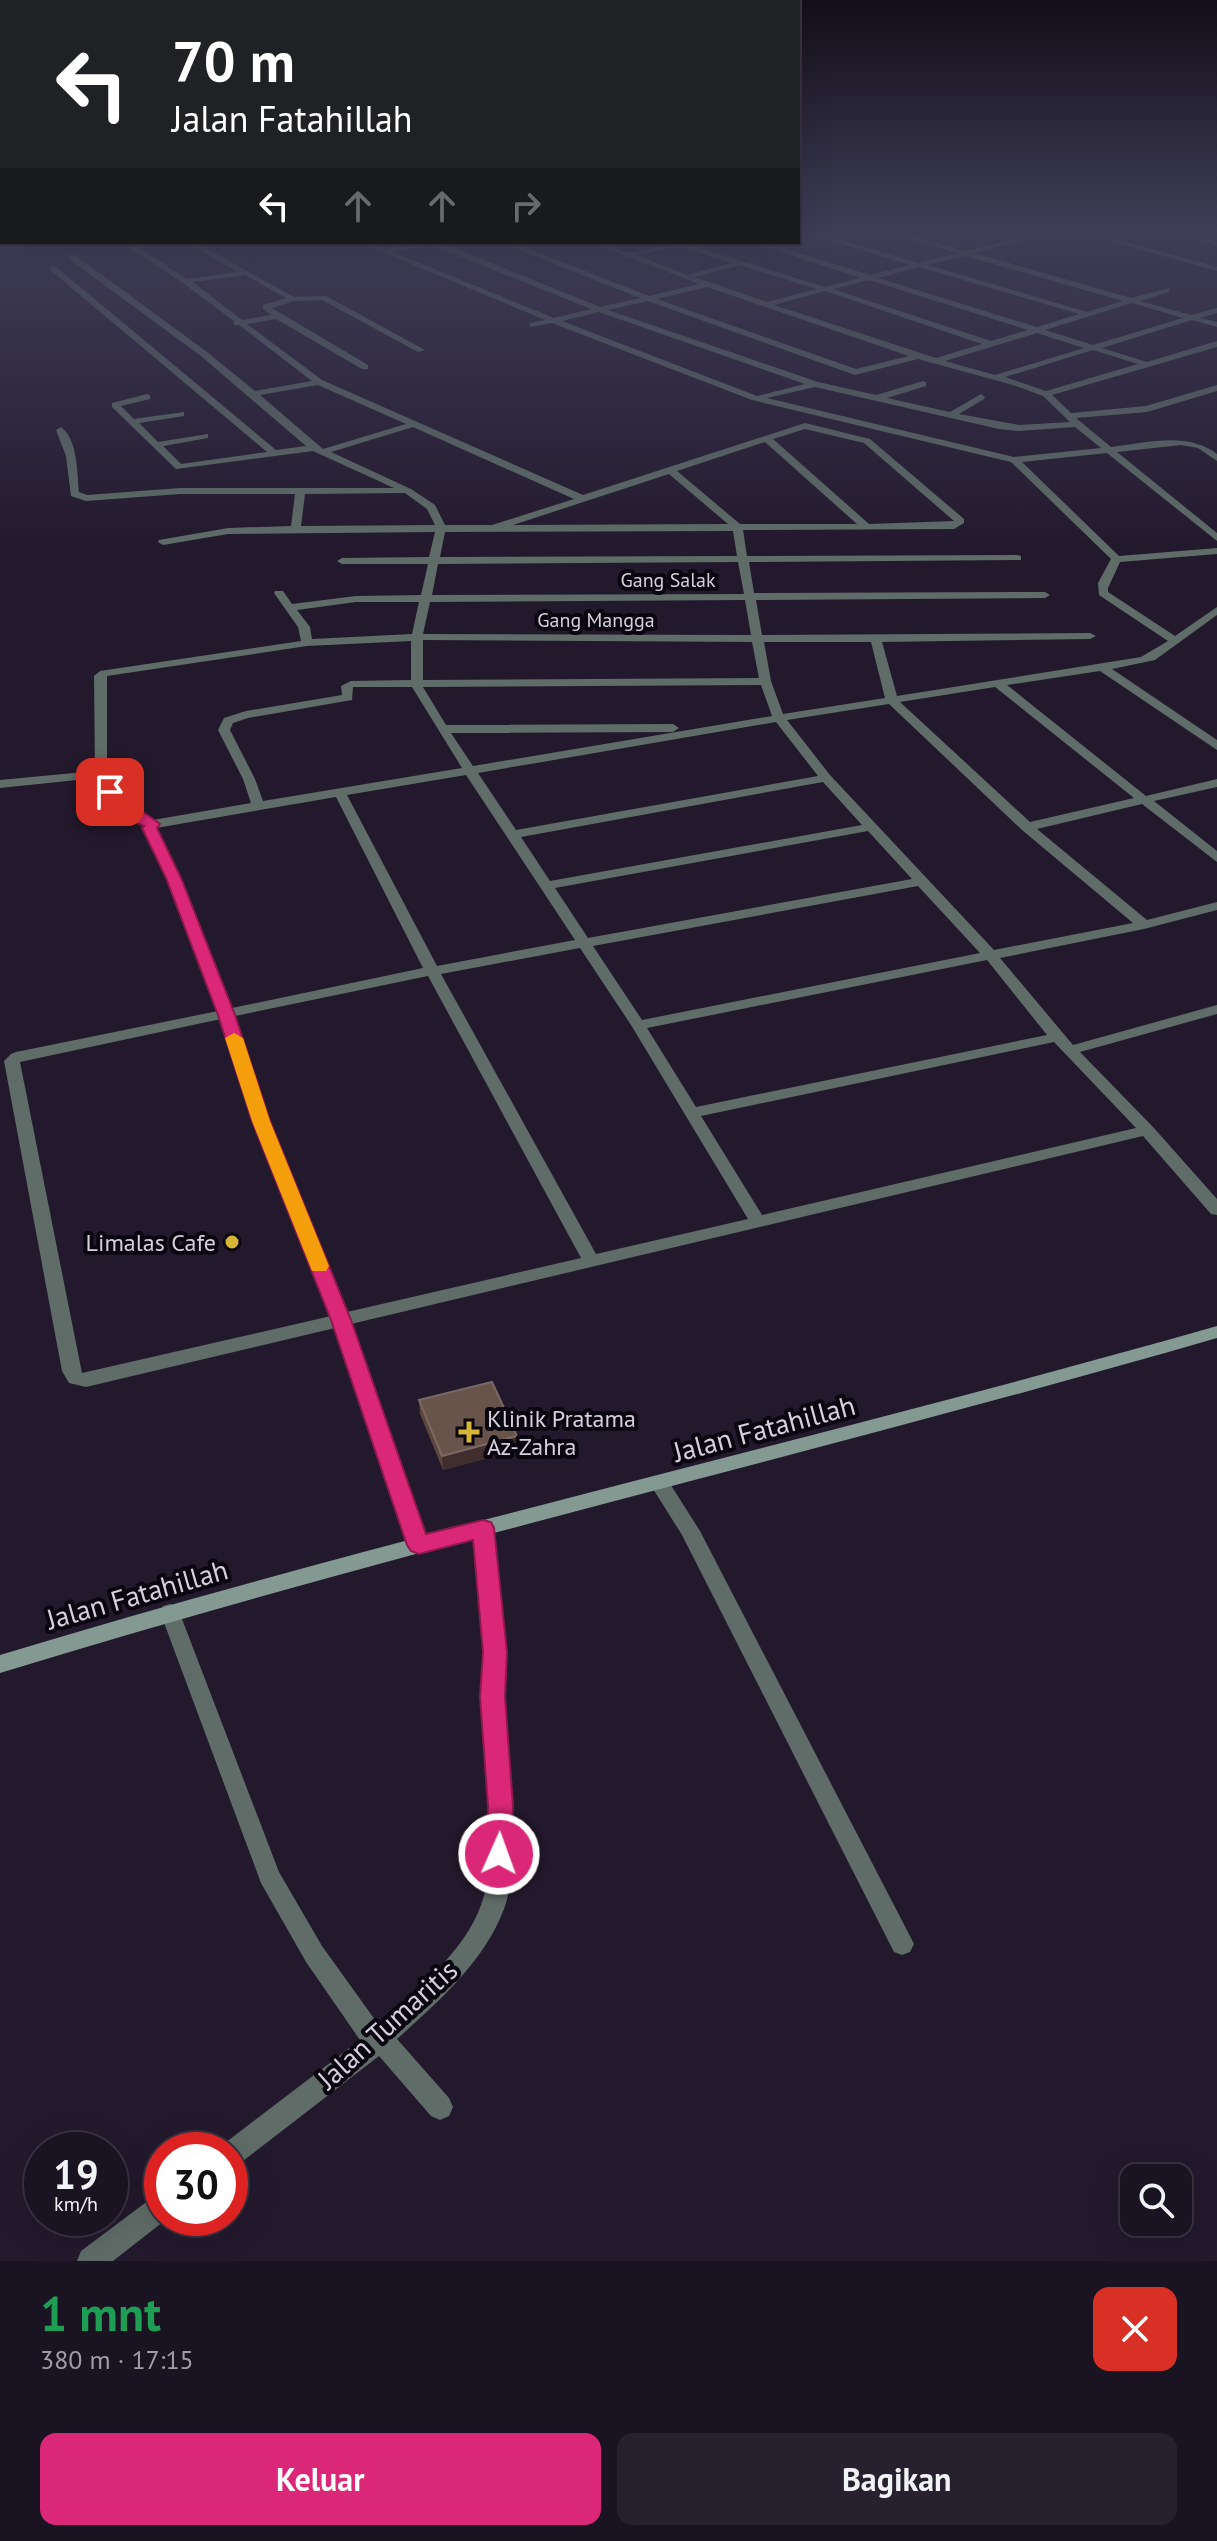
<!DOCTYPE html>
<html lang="id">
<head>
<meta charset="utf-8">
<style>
  body { margin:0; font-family:"PT Sans",sans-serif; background:#27202f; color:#f1f3f6; height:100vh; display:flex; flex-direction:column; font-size:30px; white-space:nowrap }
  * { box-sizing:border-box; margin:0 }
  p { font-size:26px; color:#9f9ea5 }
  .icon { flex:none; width:44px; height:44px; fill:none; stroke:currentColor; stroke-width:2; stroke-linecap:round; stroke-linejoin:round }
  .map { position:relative; height:2261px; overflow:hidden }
  .drawer { display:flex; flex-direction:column; background:#1a1322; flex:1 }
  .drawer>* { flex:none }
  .guide { position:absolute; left:0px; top:0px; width:800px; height:244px; box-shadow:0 8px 32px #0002,0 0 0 2px #383240; background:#202124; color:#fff; overflow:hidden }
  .fabs { position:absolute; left:1120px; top:2164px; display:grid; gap:16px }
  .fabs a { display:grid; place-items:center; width:72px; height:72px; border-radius:16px; background:#1a1322; box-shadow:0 8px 32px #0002,0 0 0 2px #383240; font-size:40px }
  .speed { position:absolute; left:24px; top:2132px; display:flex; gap:16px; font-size:40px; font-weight:700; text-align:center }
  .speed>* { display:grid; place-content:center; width:104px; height:104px; border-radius:50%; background:#1a1322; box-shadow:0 8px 32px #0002,0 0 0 2px #383240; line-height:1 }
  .speed small { font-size:20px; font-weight:400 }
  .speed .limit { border:12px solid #d22; background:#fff; color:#111 }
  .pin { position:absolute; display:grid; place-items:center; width:68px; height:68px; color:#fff; margin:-34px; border-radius:16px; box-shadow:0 4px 12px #0006 }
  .me { position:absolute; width:88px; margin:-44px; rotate:2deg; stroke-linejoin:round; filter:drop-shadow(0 0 6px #0008) }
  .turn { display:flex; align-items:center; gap:28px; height:168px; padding:0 40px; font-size:36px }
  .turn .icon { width:104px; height:104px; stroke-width:2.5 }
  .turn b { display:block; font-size:56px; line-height:68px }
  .lanes { display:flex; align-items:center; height:76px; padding:0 40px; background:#0003; justify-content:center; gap:40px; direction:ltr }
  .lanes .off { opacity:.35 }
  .round { display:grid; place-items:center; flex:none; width:84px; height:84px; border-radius:16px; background:#27202f }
  .summary { display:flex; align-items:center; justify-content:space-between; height:136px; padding:0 40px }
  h1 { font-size:48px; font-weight:800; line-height:60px; color:#1e9e55 }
  .cta { display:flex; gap:16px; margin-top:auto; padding:16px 40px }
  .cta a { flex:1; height:92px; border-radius:16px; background:#db2777; color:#fff; font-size:32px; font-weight:800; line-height:92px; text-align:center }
  .cta a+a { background:#27202f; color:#f1f3f6 }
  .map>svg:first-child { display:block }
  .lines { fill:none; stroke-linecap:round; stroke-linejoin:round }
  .street { fill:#5f6c67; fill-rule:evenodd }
  .secondary { fill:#839991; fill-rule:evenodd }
  .wall { fill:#5c453a }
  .shaded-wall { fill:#402d2e }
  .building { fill:#69544c; stroke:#7a6863; stroke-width:2 }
  .route { fill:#db2777; stroke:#8e194d; stroke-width:2 }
  .slow { fill:#f59e0b }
  .poi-dot { fill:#d6b534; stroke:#0a060f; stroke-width:3 }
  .labels { text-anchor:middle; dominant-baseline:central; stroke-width:8; stroke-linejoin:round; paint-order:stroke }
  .far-street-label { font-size:20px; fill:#d6d0de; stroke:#0a060f }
  .poi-label { font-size:24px; fill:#d6d0de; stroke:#0a060f; text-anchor:end }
  .near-street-label { font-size:28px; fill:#d6d0de; stroke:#0a060f }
</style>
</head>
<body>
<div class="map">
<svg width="1217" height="2261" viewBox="0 0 1217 2261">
  <rect width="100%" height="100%" fill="#23192d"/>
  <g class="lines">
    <path class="street" d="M 806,233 L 817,233 L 919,263 L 957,253 L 890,233 L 902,233 L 965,251 L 1037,233 L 1049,233 L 974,253 L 1131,298 L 1169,288 L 1169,292 L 1140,301 L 1191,315 L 1217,308 L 1217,313 L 1200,318 L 1217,322 L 1217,327 L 1192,320 L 1102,348 L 1147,362 L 1217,341 L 1217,347 L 1052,395 L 1071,413 L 1146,406 L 1217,385 L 1217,391 L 1147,412 L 1076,418 L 1111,447 C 1146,443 1187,431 1217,454 L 1217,461 L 1198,448 L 1181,445 L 1117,452 L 1217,533 L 1217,541 L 1107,453 L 1022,462 L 1119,556 L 1217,548 L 1217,554 L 1120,562 L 1108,588 L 1108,592 L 1175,636 L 1217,607 L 1217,615 L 1155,660 L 1112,669 L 1217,740 L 1217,750 L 1100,671 L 1007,685 L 1146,796 L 1217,779 L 1217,787 L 1154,801 L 1217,851 L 1217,862 L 1142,804 L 1037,829 L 1147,920 L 1217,902 L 1217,910 L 1144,929 L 1000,958 L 1073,1045 L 1217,1005 L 1217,1014 L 1080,1052 L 1153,1127 L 1217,1199 L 1217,1215 L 1211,1214 L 1143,1136 L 351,1324 L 429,1545 L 426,1550 L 419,1553 L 412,1550 L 409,1545 L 335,1328 L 86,1387 L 69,1383 L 62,1371 L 4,1061 L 11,1054 L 16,1052 L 218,1011 L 166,878 L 142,828 L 144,825 L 118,806 L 96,778 L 0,788 L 0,780 L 95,771 L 94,676 L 100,671 L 301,641 L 298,627 L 274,593 L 275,591 L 283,591 L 292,604 L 356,596 L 421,595 L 428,564 L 342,564 L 337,561 L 342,558 L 429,557 L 435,532 L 228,534 L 163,545 L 158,542 L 159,540 L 228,528 L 291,526 L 295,494 L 180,494 L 86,501 L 71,496 L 66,456 L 56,430 L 61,427 C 78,440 77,472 79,492 L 87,495 L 180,488 L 394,488 L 313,451 L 176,469 L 112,407 L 112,403 L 147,394 L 150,395 L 150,399 L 121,406 L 134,419 L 184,412 L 184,416 L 139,423 L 158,442 L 208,434 L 208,438 L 163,446 L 181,464 L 267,452 L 48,268 L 55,266 L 276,450 L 306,446 L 201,356 L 69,259 L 69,255 L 75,255 L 207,352 L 255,391 L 312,381 L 239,325 L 234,325 L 234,321 L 183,283 L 121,242 L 130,242 L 187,279 L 238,272 L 186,242 L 195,242 L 294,297 L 326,296 L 425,350 L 418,352 L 322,300 L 294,301 L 272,308 L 368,365 L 368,369 L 362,369 L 276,319 L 247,324 L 322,380 L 583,495 L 805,423 L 870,439 L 964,519 L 964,523 L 954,529 L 743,530 L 747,556 L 1017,555 L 1021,556 L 1021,560 L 749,562 L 754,593 L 1045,592 L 1050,595 L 1045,598 L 756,600 L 762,635 L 1090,633 L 1096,636 L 1090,639 L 882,642 L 897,696 L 1141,657 L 1168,641 L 1099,595 L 1098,583 L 1111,559 L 1011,462 L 752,400 L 552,323 L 530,327 L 530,323 L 545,320 L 359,242 L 369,242 L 386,249 L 440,242 L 600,307 L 640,298 L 500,242 L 511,242 L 649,296 L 699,284 L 591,242 C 605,242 617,252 630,252 C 647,253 666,242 680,242 L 825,287 L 861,278 L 751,242 L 763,242 L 870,275 L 911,265 ZM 432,245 L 591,309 L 554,318 L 393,252 ZM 678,246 L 732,263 L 688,275 L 636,255 ZM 965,256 L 1123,301 L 1087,312 L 928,265 ZM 740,265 L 816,289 L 767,302 L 695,277 ZM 919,267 L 1079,314 L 1037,327 L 878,278 ZM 245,275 L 286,298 L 263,305 L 263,309 L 271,315 L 242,320 L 193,282 ZM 869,280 L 1028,330 L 991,341 L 833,289 ZM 707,287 L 909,356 L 856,369 L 657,299 ZM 825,291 L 982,344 L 936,358 L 774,305 ZM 648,301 L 855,375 L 918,359 L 1013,385 L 1043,396 L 1070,422 L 1019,425 L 959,414 L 984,399 L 985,397 L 981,394 L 950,412 L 887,398 L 926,386 L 926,382 L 923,381 L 876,395 L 818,382 L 608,310 ZM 1132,303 L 1183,318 L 1093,345 L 1045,330 ZM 599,312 L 805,384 L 757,396 L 562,321 ZM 1037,333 L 1084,348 L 995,375 L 945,361 ZM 1093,350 L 1138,364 L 1046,391 L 1005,377 ZM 318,385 L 406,424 L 323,449 L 260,395 ZM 815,387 L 999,429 L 1019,431 L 1075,427 L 1101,448 L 1014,457 L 767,398 ZM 413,427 L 574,499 L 492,525 L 445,525 L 435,505 L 411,489 L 331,452 ZM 805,429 L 864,443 L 954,521 L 869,524 L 773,439 ZM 765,442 L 857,524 L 740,524 L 677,471 ZM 669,474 L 728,524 L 513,525 ZM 405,493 L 427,509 L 435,525 L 301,526 L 305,494 ZM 733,531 L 737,556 L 440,557 L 445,532 ZM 738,562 L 744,594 L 432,595 L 438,564 ZM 745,600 L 751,635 L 423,634 L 430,602 ZM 356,602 L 419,602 L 412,634 L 312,639 L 310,627 L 297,610 ZM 423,640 L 752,642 L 759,678 L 423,680 ZM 411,641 L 411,680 L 351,681 L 341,686 L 342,695 L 246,711 L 224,718 L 218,730 L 243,779 L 251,803 L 153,820 C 135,810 116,794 107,774 L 107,676 L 307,646 ZM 764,642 L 871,642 L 885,698 L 783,714 L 771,681 ZM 761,685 L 772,716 L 473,766 L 451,733 L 673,732 L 679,728 L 673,724 L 446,725 L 423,687 ZM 353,687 L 412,687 L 462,768 L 263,801 L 255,779 L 230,730 L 233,723 L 248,718 L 352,700 ZM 995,687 L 1134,798 L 1030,822 L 900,702 ZM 889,704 L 1022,830 L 1133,923 L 994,950 L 830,775 L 787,720 ZM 776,722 L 818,776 L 516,830 L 478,773 ZM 466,775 L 575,940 L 437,966 L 347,795 ZM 823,782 L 862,825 L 550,881 L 521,837 ZM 336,797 L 423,968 L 232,1008 L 180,878 L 156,828 ZM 868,831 L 912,879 L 588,938 L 555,888 ZM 918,886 L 980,953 L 642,1020 L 593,946 ZM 580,948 L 631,1025 L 748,1219 L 596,1254 L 441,974 ZM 987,960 L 1047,1035 L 696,1107 L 647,1028 ZM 428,976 L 581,1258 L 347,1312 L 269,1121 L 235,1016 ZM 221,1019 L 253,1121 L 331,1316 L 82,1373 L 20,1062 ZM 1054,1042 L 1136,1128 L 762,1215 L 701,1116 Z
      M 1083,233 L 1095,233 L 1217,267 L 1217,271 Z
      M 1177,233 L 1188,233 L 1217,242 L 1217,246 Z
      M 660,1477 L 667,1479 L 700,1531 L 910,1936 L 914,1944 L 910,1952 L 902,1955 L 894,1952 L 682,1535 L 650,1484 L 653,1479 Z
      M 483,1520 L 490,1523 L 493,1528 C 498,1572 505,1616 506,1661 C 507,1687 503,1714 505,1740 C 508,1795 523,1855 504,1909 C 484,1962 438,2002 397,2039 L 449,2098 L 453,2107 L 449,2116 L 440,2120 L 431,2116 L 379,2056 L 239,2164 L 230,2168 L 230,2150 L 219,2150 L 221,2146 L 360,2040 L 306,1962 L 261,1883 L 160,1612 L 163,1606 L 170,1604 L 177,1606 L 279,1872 L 322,1946 L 378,2024 C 415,1991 464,1953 481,1905 C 500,1853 486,1794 483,1741 C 482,1713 486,1684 485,1656 C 483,1613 477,1570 473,1528 L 476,1523 Z
      M 162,2193 L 162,2218 L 168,2218 L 113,2261 L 77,2261 L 81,2251 L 153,2197 Z"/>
    <path class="secondary" d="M 1217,1326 L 1217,1338 C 813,1455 402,1549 0,1673 L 0,1655 C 402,1533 813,1441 1217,1326 Z"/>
  </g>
  <path class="wall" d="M 419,1400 L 517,1436 L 517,1450 L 443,1470 L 420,1414 Z"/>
  <path class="shaded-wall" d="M 517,1436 L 517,1450 L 443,1470 L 442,1456 Z"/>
  <path class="building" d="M 492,1382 L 517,1436 L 442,1456 L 419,1400 Z"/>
  <linearGradient id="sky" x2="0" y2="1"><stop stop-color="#130e19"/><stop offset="0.42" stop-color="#3f3e57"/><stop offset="1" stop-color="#3f3e57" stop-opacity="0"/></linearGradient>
  <rect width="1217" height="549" fill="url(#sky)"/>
  <path class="route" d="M 110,788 L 160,824 L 157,828 L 181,878 L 235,1015 L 270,1121 L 351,1320 L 426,1534 L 483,1520 L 491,1522 L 494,1528 L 507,1652 L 505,1697 L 513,1806 L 512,1854 L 508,1862 L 499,1866 L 490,1862 L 486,1854 L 488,1806 L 480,1697 L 483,1652 L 473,1540 L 419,1554 L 411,1551 L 407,1545 L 331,1320 L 252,1121 L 218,1015 L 166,878 L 142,828 L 144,826 L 134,822 L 105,795 L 103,792 Z"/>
  <path class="slow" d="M 234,1033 L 243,1038 L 270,1121 L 329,1266 L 326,1271 L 312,1271 L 252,1121 L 225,1038 Z"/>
  <g class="poi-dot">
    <circle cx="232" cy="1242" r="8"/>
    <path d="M465 1420h8v8h8v8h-8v8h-8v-8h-8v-8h8z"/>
  </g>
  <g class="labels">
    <g class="far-street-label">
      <text x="668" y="580">Gang Salak</text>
      <text x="596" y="620">Gang Mangga</text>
    </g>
    <g class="poi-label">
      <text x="216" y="1242">Limalas Cafe</text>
      <text x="487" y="1418" text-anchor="start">Klinik Pratama<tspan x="487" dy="28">Az-Zahra</tspan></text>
    </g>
    <g class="near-street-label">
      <text transform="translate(764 1428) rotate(-15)">Jalan Fatahillah</text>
      <text transform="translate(137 1594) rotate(-16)">Jalan Fatahillah</text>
      <text transform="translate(387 2024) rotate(-42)">Jalan Tumaritis</text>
    </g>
  </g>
</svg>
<div class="fabs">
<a><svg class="icon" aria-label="search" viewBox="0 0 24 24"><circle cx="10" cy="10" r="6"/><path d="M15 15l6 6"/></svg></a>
</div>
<div class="speed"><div>19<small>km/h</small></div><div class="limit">30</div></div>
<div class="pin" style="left:110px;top:792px;background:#d93025"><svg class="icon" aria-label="arrive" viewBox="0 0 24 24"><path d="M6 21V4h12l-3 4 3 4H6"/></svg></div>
<svg class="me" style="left:499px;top:1854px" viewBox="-20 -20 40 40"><circle r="17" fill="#db2777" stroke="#fff" stroke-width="3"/><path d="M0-11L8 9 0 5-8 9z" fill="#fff"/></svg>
<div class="guide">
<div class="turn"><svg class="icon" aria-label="left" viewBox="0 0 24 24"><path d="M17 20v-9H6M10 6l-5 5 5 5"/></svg><div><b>70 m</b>Jalan Fatahillah</div></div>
<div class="lanes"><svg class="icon" aria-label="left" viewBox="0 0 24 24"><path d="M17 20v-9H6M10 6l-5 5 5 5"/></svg><svg class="icon off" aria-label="ahead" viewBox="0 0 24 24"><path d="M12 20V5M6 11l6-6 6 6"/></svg><svg class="icon off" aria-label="ahead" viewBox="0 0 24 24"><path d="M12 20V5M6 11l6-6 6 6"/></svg><svg class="icon off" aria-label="right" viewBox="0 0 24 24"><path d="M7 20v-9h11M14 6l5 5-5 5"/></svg></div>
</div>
</div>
<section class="drawer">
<div class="summary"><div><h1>1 mnt</h1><p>380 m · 17:15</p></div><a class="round" style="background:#d93025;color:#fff"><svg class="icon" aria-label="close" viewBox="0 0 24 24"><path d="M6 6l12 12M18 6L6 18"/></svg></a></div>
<div class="cta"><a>Keluar</a><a>Bagikan</a></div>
</section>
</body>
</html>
